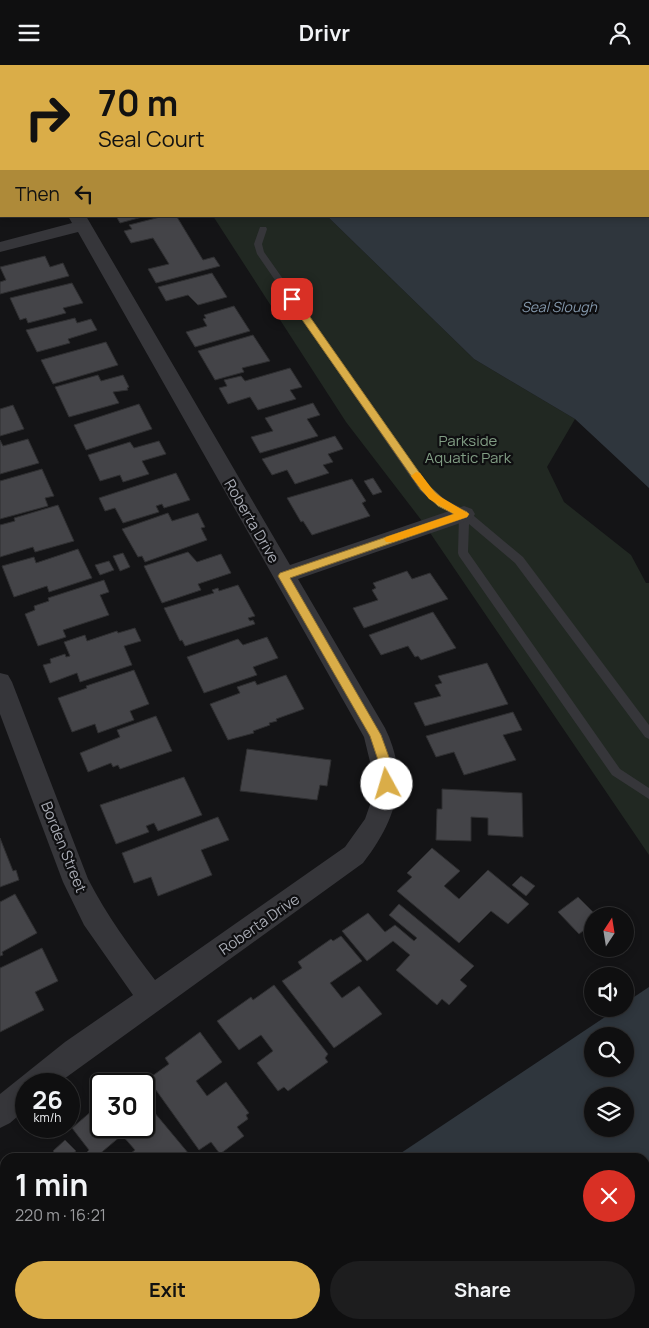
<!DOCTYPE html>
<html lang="en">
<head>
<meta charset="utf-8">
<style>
  body { margin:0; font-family:Manrope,sans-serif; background:#1d1d1e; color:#f1f3f6; height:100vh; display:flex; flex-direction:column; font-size:19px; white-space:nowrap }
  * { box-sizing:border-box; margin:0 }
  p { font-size:16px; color:#9b9c9f }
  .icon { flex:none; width:28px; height:28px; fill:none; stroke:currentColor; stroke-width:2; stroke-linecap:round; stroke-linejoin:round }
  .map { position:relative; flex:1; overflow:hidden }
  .side { position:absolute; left:0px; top:1088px; width:650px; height:176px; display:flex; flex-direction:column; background:#0f0f10; border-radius:15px 15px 0 0; box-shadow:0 2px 8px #0003,0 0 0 1px #2f2f30 }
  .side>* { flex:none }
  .banner { position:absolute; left:0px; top:0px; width:650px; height:152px; box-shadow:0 2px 8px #0003,0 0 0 1px #2f2f30; background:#daad48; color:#111; overflow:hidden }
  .needle { width:32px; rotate:12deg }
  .fabs { position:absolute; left:584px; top:842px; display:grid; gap:10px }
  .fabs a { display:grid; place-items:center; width:50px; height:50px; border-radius:50%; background:#0f0f10; box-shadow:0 2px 8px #0003,0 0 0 1px #2f2f30; font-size:25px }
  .speed { position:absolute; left:15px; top:1008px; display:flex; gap:10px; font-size:25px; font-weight:700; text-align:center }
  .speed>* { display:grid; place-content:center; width:65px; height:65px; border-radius:50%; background:#0f0f10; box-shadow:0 2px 8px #0003,0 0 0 1px #2f2f30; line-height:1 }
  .speed small { font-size:12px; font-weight:400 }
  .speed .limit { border:2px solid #111; border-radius:8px; background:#fff; color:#111 }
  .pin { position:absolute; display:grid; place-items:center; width:42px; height:42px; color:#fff; margin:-21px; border-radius:10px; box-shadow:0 2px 8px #0006 }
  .me { position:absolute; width:55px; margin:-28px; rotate:354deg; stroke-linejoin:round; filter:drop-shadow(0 0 4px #0008) }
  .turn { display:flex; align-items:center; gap:18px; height:105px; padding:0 15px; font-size:22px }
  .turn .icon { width:65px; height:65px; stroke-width:2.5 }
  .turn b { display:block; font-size:35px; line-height:42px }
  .then { display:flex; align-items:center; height:48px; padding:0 15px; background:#0003; gap:10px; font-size:19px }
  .round { display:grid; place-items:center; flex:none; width:52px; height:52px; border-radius:26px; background:#1d1d1e }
  .head { display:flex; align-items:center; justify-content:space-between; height:85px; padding:0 15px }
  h1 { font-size:30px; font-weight:700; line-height:38px }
  .action { display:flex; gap:10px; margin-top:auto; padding:10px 15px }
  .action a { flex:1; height:58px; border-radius:30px; background:#daad48; color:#111; font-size:20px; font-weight:700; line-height:58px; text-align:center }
  .action a+a { background:#1d1d1e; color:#f1f3f6 }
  header { display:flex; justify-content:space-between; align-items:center; height:65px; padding:0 15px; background:#0f0f10; font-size:22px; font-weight:700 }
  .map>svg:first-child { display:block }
  .green { fill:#212822 }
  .water { fill:#2f363d; fill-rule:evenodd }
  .building { fill:#444448; stroke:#2f2f31 }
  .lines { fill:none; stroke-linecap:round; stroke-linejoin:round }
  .lane { fill:#36363a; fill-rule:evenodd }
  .street { fill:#36363a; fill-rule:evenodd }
  .route { fill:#daad48; stroke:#8e702f }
  .slow { fill:#f59e0b }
  .labels { text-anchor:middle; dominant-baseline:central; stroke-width:4.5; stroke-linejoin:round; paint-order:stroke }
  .far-water-label { font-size:14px; font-style:italic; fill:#8397ab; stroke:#0f0f11 }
  .park-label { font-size:15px; fill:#819d84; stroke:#0f0f11 }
  .street-label { font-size:15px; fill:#a8abb4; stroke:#0f0f11 }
</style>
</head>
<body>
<header><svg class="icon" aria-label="menu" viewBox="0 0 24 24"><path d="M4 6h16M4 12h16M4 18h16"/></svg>Drivr<svg class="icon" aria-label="person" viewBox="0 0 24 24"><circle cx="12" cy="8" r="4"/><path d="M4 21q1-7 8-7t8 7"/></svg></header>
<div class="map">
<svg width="649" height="1263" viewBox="0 0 649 1263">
  <rect width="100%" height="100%" fill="#141416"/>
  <path class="green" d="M 213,151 L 327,151 L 474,294 L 575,354 L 547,402 L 564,437 L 631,490 L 646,518 L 649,518 L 649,790 L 422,456 L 346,357 Z"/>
  <path class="water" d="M 244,0 L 514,0 L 515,1 L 244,1 Z
    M 649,135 L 649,423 L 575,354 L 474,294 L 327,151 L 649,151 Z
    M 649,922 L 649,1263 L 161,1263 L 164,1259 L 645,1259 L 645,1092 L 395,1092 L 617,944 L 625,944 L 625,938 ZM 592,971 L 625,971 L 625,1004 L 592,1004 ZM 592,1031 L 625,1031 L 625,1064 L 592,1064 Z"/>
  <path class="building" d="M 519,0 L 577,0 L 578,1 L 518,1 Z
    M 116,151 L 146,151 L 120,158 Z
    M 164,151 L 177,152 L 203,195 L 214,192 L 220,201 L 156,218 L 148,204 L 169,199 L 153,173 L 131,178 L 124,166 L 132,164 L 129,160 Z
    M 45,191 L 50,202 L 63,198 L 69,211 L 0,229 L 0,217 L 6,215 L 0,202 Z
    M 212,208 L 227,232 L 198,240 L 188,230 L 166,236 L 158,222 Z
    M 72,218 L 83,238 L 63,243 L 66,248 L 28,258 L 26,253 L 20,255 L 10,233 Z
    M 234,241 L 250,266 L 195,282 L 186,267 L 207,261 L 203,254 L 206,253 L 204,250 Z
    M 75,253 L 77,258 L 91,254 L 97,265 L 68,274 L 70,278 L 37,287 L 26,265 Z
    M 253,270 L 270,296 L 242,303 L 244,307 L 215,315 L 198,286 Z
    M 106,277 L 118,300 L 53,319 L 41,295 Z
    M 290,303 L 302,322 L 290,325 L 296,334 L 258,345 L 250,332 L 228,339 L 219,323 L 227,321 L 224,315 L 241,311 L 245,316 Z
    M 98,310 L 101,316 L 123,310 L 129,322 L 127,323 L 128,325 L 113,327 L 119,338 L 69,352 L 55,322 Z
    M 313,338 L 320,350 L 307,354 L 318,371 L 260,388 L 251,372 L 273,366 L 265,353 Z
    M 139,339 L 152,364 L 86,385 L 74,360 Z
    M 13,340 L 24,364 L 0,371 L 0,344 Z
    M 335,371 L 343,384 L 328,389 L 333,397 L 323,400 L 329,408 L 295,419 L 287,405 L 272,410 L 262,394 Z
    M 28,374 L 39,398 L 0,409 L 0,375 L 3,381 Z
    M 159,376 L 166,389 L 142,396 L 149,409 L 123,417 L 120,410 L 100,416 L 88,390 L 130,377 L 134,383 Z
    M 42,404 L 54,431 L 45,433 L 48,441 L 0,454 L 0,416 Z
    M 176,408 L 190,435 L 164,443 L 162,439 L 156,441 L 159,447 L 123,458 L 115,443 L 105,446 L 99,433 Z
    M 373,413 L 382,427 L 373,430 L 364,416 Z
    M 352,414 L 366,436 L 362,438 L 370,451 L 312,470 L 303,456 L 301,457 L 287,433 Z
    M 58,440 L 74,476 L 35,487 L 33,482 L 0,492 L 0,460 L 15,456 L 14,453 Z
    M 168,448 L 172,456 L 198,448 L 205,462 L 201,463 L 207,475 L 145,497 L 142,491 L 138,492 L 122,464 Z
    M 78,484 L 92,513 L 49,527 L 47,521 L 14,532 L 2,501 L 34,492 L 36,498 Z
    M 188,487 L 197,497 L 221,489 L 231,508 L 198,519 L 201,525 L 162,538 L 144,501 Z
    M 123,488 L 130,502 L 120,506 L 113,491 Z
    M 109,496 L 114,505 L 100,510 L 95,500 Z
    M 407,506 L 412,514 L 430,508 L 448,534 L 364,563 L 353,543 L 378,535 L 372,525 L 376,523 L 373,518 Z
    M 104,515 L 109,527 L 100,530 L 109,550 L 63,565 L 66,572 L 38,581 L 25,549 L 35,545 L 34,541 L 49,536 L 48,533 Z
    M 238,520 L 255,551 L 248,553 L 250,556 L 253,555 L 255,559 L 185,581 L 182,575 L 180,576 L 164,543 L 214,528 L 212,525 L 218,523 L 219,526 Z
    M 433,547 L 456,583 L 421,595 L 418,591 L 415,592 L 408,581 L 381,590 L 369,570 Z
    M 135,563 L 141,576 L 124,581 L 132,600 L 80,617 L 77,608 L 50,618 L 43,600 L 51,598 L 50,594 L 65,589 L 66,592 L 70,591 L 64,577 L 85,570 L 87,576 L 117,566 L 118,568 Z
    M 267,572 L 278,593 L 253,602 L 257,610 L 204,628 L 187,592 L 238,574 L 243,580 Z
    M 487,598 L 508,639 L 425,661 L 414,638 L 441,631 L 435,620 L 442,618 L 438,611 Z
    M 134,605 L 149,639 L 130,646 L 134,655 L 98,668 L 95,659 L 72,667 L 58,633 L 87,623 L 86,621 Z
    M 286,610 L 304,644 L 276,654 L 277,656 L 269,658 L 270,660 L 253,666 L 254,668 L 228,675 L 210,639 L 240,628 L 237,622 L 255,616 L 257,620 Z
    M 513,647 L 522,665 L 503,670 L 516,695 L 464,710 L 454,687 L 436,692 L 426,671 Z
    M 156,651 L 172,686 L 120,704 L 118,700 L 113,702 L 111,698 L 88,707 L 80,688 L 120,672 L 117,665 Z
    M 247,684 L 331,695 L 327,721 L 320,720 L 317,735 L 240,726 Z
    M 184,712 L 202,750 L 158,766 L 154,758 L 146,761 L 149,767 L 116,779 L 100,740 Z
    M 442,724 L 522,728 L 523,772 L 488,770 L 488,753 L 471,752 L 471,776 L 436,775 L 437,744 L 442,744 Z
    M 218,752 L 229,775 L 201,785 L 212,810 L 158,831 L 151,812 L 134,818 L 122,788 Z
    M 0,773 L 13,806 L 16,805 L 19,815 L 0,822 Z
    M 432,783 L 460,806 L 444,821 L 459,834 L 488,805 L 529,839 L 508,859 L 491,846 L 459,878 L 397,826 L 412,812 L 407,808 Z
    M 521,811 L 535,821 L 526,831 L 512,820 Z
    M 15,829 L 37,868 L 2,887 L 3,890 L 0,891 L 0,837 Z
    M 578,832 L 597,851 L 592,851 L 592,859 L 579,869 L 558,847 Z
    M 399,839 L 474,901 L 460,915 L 467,921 L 449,940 L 442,934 L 437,940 L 396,905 L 410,890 L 393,876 L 367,896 L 342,866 L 368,848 L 385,867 L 395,860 L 414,876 L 417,873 L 389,850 Z
    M 341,871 L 362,896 L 330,918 L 342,933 L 359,921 L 382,949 L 334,983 L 282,916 L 302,903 L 298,897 L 331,874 L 333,876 Z
    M 42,883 L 58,916 L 35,927 L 44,945 L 0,967 L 0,903 Z
    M 604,884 L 621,884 L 612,891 Z
    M 274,920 L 328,989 L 325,993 L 328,997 L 288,1026 L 284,1022 L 278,1026 L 257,998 L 273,986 L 261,970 L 239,985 L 217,956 L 251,932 L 253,935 Z
    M 200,967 L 222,997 L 196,1016 L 207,1031 L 226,1017 L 249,1048 L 246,1050 L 248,1054 L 237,1062 L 244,1071 L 220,1089 L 211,1077 L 199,1085 L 148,1014 L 169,999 L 165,993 Z
    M 144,1035 L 189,1089 L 185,1092 L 126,1092 L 135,1085 L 122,1070 L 96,1092 L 90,1092 L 86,1088 L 89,1085 L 72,1063 L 101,1038 L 101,1061 L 144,1061 Z
    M 65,1075 L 76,1086 L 69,1092 L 59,1092 L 53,1086 Z
    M 5,1137 L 5,1162 L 0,1157 L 0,1142 Z
    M 0,1176 L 5,1181 L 5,1259 L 41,1259 L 37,1263 L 0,1263 Z"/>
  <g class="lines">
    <path class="lane" d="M 260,162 L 266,162 L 267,164 L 262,179 L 264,187 L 428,420 L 446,435 L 468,446 L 523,492 L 649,660 L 649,674 L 645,672 L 515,498 L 469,459 L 468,487 L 620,704 L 649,723 L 649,734 L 612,710 L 459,491 L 458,488 L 459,451 L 438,441 L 420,426 L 257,189 L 254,179 Z"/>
    <path class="street" d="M 54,0 L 70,0 L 70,1 L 54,1 Z
      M 618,0 L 635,0 L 636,1 L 619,1 Z
      M 68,151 L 86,151 L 290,500 L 464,441 L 472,444 L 475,449 L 472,454 L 298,514 L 385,663 C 410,714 396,755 363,798 L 57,1019 L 26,1019 L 26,1044 L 10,1058 L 0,1063 L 0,1029 L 65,977 L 133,930 L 84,860 L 63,817 L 0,649 L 0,608 L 8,610 L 12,617 L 88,814 C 107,851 130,882 155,915 L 345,782 L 365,754 L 372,734 L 372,705 L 364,672 L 78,167 L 0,187 L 0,177 L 72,158 Z"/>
  </g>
  <path class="route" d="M 292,231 L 296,232 L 428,420 L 445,436 L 467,447 L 469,449 L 467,452 L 290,513 L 381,670 L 390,695 L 393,719 L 391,723 L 383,723 L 381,719 L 378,695 L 370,671 L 278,511 L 280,508 L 454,449 L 438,441 L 421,425 L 289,236 L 289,232 Z"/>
  <path class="slow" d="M 416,407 L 420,408 L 436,429 L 469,449 L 467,452 L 393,477 L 386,477 L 384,474 L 386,472 L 454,449 L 429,434 L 411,411 Z"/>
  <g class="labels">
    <g class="far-water-label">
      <text x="559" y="241">Seal Slough</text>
    </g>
    <g class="park-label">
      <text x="468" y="375">Parkside<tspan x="468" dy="17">Aquatic Park</tspan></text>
    </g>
    <g class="street-label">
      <text transform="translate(252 456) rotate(60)">Roberta Drive</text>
      <text transform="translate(64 782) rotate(68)">Borden Street</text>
      <text transform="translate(259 859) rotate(-35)">Roberta Drive</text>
    </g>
  </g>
</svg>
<div class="fabs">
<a><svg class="needle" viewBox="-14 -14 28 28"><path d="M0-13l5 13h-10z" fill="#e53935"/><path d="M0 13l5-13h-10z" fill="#9b9c9f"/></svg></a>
<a><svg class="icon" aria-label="sound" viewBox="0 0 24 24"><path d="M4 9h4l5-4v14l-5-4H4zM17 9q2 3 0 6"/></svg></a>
<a><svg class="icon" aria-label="search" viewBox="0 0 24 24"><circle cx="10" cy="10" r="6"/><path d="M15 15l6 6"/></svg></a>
<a><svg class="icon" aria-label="layers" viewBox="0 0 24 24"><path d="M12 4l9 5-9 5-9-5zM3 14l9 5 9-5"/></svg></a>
</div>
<div class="speed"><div>26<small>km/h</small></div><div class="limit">30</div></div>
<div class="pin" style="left:292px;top:234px;background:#d93025"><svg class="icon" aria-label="arrive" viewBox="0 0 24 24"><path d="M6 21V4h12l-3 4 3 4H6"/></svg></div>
<svg class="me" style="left:387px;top:719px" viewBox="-20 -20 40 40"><circle r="19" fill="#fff"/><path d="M0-13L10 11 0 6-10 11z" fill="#daad48"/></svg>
<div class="banner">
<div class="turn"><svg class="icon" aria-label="right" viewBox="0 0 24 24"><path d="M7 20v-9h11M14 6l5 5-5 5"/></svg><div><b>70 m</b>Seal Court</div></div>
<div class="then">Then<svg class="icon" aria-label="left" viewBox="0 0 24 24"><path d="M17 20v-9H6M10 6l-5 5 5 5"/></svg></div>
</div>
<section class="side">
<div class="head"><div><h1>1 min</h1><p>220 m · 16:21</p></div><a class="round" style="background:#d93025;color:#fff"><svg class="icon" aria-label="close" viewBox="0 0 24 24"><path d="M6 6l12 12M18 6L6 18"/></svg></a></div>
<div class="action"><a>Exit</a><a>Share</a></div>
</section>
</div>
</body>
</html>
